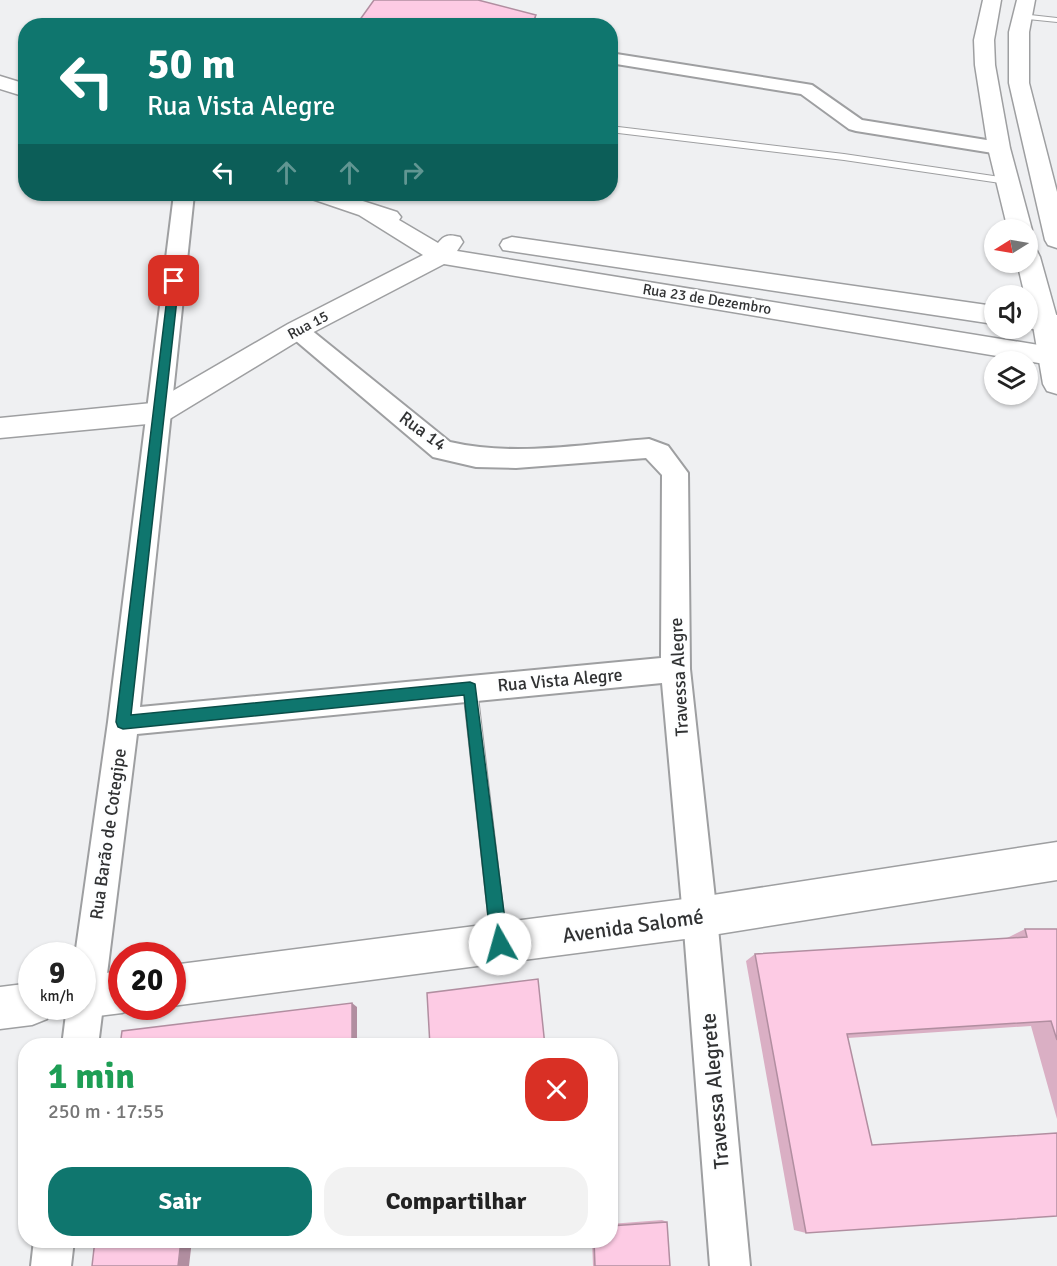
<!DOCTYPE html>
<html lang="pt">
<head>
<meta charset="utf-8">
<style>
  body { margin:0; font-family:Signika,sans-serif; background:#f2f2f2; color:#222; height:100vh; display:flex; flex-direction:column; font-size:22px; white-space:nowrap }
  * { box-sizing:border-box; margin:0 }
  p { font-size:20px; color:#767676 }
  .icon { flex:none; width:33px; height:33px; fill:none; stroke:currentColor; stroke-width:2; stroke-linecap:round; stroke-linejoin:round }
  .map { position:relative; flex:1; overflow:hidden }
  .side { position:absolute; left:18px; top:1038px; width:600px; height:210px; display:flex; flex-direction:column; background:#fff; border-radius:24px; box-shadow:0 2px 4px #0004 }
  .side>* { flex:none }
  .top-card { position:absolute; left:18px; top:18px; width:600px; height:183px; border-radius:24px; box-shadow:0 2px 4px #0004; background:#0f766e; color:#fff; overflow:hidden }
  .needle { width:39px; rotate:259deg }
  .buttons { position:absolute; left:984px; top:219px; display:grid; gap:12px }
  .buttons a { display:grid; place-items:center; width:54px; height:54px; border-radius:50%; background:#fff; box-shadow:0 2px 4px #0004; font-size:30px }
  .speed { position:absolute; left:18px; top:942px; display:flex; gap:12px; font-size:30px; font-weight:700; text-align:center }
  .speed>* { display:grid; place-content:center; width:78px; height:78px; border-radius:50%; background:#fff; box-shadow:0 2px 4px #0004; line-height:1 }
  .speed small { font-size:15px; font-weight:400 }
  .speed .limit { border:9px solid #d22; background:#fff; color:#111 }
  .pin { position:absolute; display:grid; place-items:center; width:51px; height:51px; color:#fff; margin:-26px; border-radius:12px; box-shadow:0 3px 9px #0006 }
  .me { position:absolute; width:66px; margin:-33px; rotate:353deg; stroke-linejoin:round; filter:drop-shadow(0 0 4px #0008) }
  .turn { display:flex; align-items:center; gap:21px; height:126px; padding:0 30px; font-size:27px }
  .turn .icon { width:78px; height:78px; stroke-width:2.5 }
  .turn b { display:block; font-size:42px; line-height:51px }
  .lanes { display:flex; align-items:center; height:57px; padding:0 30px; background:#0003; justify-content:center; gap:30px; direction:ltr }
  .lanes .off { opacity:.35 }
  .round { display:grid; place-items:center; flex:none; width:63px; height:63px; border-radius:24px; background:#f2f2f2 }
  .headline { display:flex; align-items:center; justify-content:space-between; height:102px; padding:0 30px }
  h1 { font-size:36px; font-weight:800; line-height:45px; color:#1e9e55 }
  .button { display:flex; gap:12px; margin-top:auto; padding:12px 30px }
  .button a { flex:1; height:69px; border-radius:24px; background:#0f766e; color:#fff; font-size:24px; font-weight:800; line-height:69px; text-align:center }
  .button a+a { background:#f2f2f2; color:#222 }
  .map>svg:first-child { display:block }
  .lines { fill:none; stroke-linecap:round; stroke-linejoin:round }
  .lane-casing { stroke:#9e9fa1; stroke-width:2 }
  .street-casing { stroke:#9e9fa1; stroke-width:4 }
  .secondary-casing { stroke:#9e9fa1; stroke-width:3 }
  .primary-casing { stroke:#9e9fa1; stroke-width:3 }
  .lane { fill:#fff; fill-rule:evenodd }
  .street { fill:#fff; fill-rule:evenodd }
  .secondary { fill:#fff; fill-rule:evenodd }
  .primary { fill:#fff; fill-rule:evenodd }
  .wall { fill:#daafc4 }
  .shaded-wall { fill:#b18ea0 }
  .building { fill:#fdcbe4; stroke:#b18ea0; stroke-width:1.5 }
  .route { fill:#0f766e; stroke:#0a4d48; stroke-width:1.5 }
  .labels { text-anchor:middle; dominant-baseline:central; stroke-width:4.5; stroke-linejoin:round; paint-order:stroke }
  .far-street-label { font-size:15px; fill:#313233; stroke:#fdfeff }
  .street-label { font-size:18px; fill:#313233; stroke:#fdfeff }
  .near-street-label { font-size:21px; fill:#313233; stroke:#fdfeff }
</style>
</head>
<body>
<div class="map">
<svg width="1057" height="1266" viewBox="0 0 1057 1266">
  <rect width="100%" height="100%" fill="#eff0f2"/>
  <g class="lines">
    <defs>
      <path id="lane" d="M 1021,14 L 1057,18 L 1057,22 L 1018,18 L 1017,16 Z
        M 610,126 L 844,154 L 1007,178 L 1012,181 L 1007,184 L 844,160 L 610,132 Z
        M 470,682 L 475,684 L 477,688 L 507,942 L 505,948 L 499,950 L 493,948 L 491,942 L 463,688 L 465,684 Z"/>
      <path id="street" d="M 610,53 L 806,84 L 812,85 L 862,120 L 999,142 L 1006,144 L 1009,148 L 1006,152 L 999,154 L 856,131 L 849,129 L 801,94 L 610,63 Z
        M 174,194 L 194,194 L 140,707 L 661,658 L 662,475 L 646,458 L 516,468 L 476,467 L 433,457 L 289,335 L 286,330 L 289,325 L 297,322 L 305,325 L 450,442 C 514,457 584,444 649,439 L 668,446 L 688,473 L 690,669 L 717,917 L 750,1266 L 710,1266 L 683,917 L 662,683 L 137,734 L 98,1046 L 62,1046 L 67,1006 L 82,1006 L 82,956 L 75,956 L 108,722 Z
        M 34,1240 L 74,1240 L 71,1266 L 31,1266 Z"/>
      <path id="secondary" d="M 0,76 L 26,84 L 26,97 L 0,89 Z
        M 308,194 L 341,194 L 397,212 L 401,217 L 399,220 L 438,243 C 444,235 449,234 460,237 L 463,242 L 457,251 L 1057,348 L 1057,366 L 444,264 L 306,336 L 168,420 L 158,423 L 0,438 L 0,418 L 152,403 L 288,324 L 423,255 L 359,215 L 312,199 Z
        M 512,237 L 994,306 L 994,324 L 503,250 L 500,245 L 503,240 Z
        M 1028,311 L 1057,315 L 1057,333 L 1027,328 Z
        M 1057,842 L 1057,880 L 700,937 L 172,1006 L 172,965 L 700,897 Z
        M 122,971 L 122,1006 L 137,1007 L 122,1013 L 82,1018 L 67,1012 L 65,1006 L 82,1006 L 82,976 Z
        M 32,983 L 32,1006 L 52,1006 L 47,1019 L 32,1025 L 0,1029 L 0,987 Z"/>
      <path id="primary" d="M 983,0 L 1001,0 L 994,40 L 995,65 L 1010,148 L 1032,230 L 1028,235 L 1028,230 L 1008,230 L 988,148 L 975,65 L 974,40 Z
        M 1017,0 L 1035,0 L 1029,32 L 1029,83 L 1057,192 L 1057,248 L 1048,245 L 1045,240 L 1009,83 L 1009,32 Z
        M 1028,249 L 1037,251 L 1040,257 L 1057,318 L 1057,394 L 1047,391 L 1043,384 L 1028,296 L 1025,296 L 1017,262 L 1028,262 Z"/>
    </defs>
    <use href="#lane" class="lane-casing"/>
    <use href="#street" class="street-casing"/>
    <use href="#secondary" class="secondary-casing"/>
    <use href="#primary" class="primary-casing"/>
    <use href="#lane" class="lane"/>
    <use href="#street" class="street"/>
    <use href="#secondary" class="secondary"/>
    <use href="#primary" class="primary"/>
  </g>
  <path class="wall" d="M 536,15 L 536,26 L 359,26 L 359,21 Z
    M 1025,929 L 1057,929 L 1057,1119 L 1031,1026 L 848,1038 L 806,1233 L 794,1230 L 746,961 L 755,954 L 1007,939 L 1007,938 Z
    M 662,1220 L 667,1222 L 670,1266 L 593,1266 L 592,1240 L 610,1240 L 610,1224 Z"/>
  <path class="shaded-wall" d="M 536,15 L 536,26 L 531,26 Z
    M 352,1003 L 357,1007 L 357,1046 L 352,1046 Z
    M 181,1240 L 192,1240 L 189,1266 L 178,1266 Z"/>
  <path class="building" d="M 374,0 L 478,0 L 536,15 L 531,26 L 395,26 L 359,21 Z
    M 1025,929 L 1057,929 L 1057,1040 L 1051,1021 L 847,1034 L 872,1145 L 1057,1133 L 1057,1216 L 806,1233 L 755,954 L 1027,937 Z
    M 538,979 L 545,1046 L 430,1046 L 427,993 Z
    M 352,1003 L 352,1046 L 120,1046 L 122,1031 Z
    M 667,1222 L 670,1266 L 595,1266 L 594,1240 L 610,1240 L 610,1226 Z
    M 95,1240 L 181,1240 L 178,1266 L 92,1266 Z"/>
  <path class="route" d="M 174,278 L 179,281 L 131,715 L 470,682 L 475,684 L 508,944 L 506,950 L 500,952 L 494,950 L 491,944 L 464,695 L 123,729 L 118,727 L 116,722 L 169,281 Z"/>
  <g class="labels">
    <g class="far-street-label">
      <text transform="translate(707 299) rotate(9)">Rua 23 de Dezembro</text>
      <text transform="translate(308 325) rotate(-28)">Rua 15</text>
    </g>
    <g class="street-label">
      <text transform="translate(423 431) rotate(36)">Rua 14</text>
      <text transform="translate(679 677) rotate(-93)">Travessa Alegre</text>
      <text transform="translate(560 680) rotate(-5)">Rua Vista Alegre</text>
      <text transform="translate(108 834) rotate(-82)">Rua Barão de Cotegipe</text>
    </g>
    <g class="near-street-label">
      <text transform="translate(633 926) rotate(-8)">Avenida Salomé</text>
      <text transform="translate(715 1091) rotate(-95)">Travessa Alegrete</text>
    </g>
  </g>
</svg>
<div class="buttons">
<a><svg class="needle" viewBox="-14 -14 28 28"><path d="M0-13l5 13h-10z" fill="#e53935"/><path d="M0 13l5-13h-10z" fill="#767676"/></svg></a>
<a><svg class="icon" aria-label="sound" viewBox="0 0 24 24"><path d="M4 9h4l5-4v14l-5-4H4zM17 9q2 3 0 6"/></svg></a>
<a><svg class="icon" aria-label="layers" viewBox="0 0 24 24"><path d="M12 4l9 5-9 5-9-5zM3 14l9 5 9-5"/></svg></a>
</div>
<div class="speed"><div>9<small>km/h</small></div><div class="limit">20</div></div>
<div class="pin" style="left:174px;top:281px;background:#d93025"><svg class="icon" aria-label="arrive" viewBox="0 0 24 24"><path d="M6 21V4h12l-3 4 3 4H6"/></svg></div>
<svg class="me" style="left:500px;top:944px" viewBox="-20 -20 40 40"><circle r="19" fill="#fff"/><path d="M0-13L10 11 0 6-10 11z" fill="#0f766e"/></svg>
<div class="top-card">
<div class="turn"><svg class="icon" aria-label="left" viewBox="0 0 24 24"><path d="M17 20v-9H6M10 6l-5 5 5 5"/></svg><div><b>50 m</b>Rua Vista Alegre</div></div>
<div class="lanes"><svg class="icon" aria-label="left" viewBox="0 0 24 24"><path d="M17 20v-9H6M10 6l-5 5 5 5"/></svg><svg class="icon off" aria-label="ahead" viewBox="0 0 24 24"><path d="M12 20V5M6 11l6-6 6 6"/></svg><svg class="icon off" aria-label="ahead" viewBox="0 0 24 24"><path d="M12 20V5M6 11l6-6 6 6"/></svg><svg class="icon off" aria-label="right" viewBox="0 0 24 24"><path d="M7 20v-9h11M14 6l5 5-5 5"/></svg></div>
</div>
<section class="side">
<div class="headline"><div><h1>1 min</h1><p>250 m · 17:55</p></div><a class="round" style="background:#d93025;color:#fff"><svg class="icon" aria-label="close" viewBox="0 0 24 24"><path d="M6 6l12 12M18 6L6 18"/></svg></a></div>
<div class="button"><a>Sair</a><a>Compartilhar</a></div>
</section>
</div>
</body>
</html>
